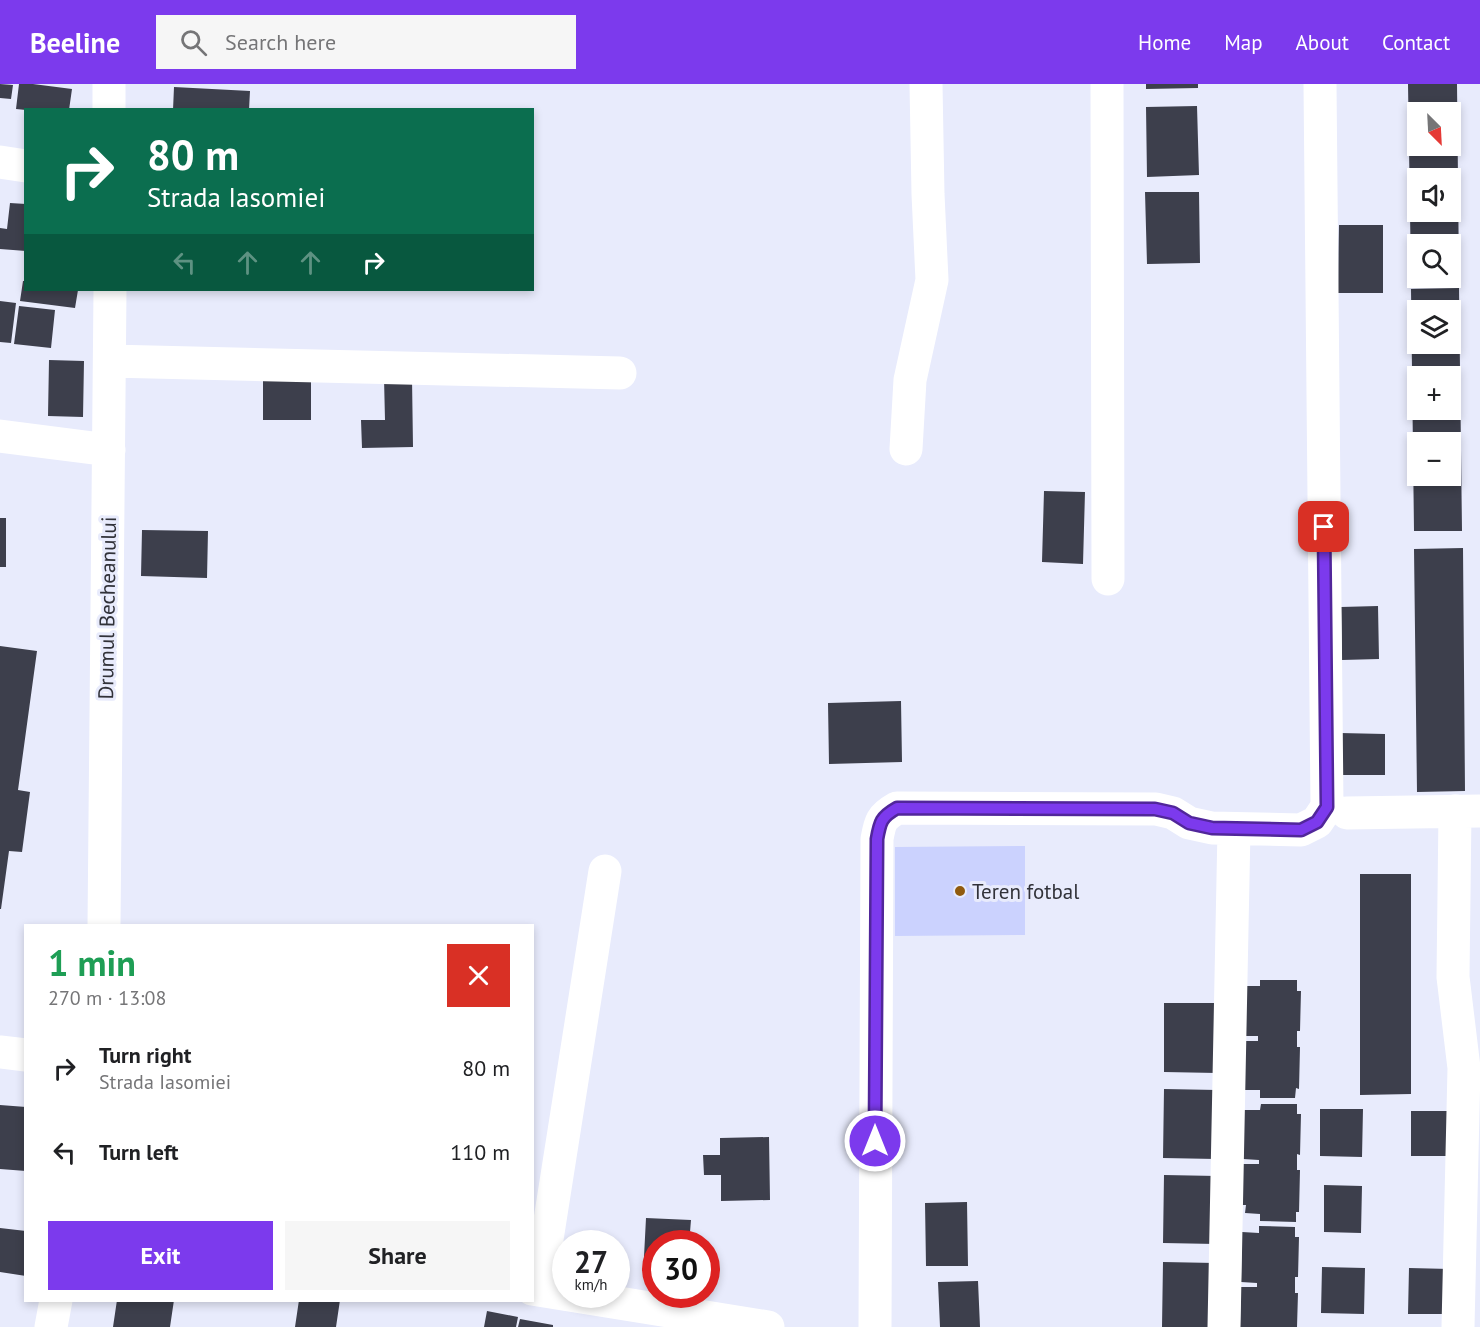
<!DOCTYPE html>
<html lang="en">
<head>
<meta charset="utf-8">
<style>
  body { margin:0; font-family:"PT Sans",sans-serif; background:#f6f6f6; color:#202124; height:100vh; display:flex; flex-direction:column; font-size:22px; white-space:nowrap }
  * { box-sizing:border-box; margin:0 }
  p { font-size:20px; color:#757577 }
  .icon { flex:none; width:33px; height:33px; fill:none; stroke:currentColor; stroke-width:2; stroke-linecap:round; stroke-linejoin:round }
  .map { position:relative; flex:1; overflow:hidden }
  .sheet { position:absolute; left:24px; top:840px; width:510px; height:378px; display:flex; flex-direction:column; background:#fff; border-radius:0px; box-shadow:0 3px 9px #0003 }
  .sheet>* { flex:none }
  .hud { position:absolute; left:24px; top:24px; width:510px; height:183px; border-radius:0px; box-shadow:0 3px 9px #0003; background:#0b6e4f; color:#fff; overflow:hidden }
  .needle { width:39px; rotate:156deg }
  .tools { position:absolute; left:1407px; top:18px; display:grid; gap:12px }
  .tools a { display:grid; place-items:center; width:54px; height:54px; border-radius:0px; background:#fff; box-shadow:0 3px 9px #0003; font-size:30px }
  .speed { position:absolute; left:552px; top:1146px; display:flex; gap:12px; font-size:30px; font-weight:700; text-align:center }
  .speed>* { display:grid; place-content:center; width:78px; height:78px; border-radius:50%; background:#fff; box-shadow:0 3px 9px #0003; line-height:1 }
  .speed small { font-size:15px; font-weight:400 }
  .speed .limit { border:9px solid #d22; background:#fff; color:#111 }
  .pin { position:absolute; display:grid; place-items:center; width:51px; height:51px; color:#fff; margin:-26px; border-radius:12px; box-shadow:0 3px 9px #0006 }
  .me { position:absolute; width:66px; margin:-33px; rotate:0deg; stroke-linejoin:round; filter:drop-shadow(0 0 4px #0008) }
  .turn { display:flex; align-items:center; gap:21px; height:126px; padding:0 24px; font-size:27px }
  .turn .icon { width:78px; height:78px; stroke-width:2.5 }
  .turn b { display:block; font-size:42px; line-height:51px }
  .lanes { display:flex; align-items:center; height:57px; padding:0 24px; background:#0003; justify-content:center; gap:30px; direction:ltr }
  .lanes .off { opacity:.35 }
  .round { display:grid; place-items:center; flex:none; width:63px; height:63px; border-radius:0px; background:#f6f6f6 }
  .summary { display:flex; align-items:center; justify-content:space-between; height:102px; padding:0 24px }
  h1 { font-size:36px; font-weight:700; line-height:45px; color:#1e9e55 }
  .action { display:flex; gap:12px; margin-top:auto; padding:12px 24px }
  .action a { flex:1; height:69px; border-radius:0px; background:#7c3aed; color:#fff; font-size:24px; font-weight:700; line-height:69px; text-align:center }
  .action a+a { background:#f6f6f6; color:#202124 }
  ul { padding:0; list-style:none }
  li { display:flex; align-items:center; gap:18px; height:84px; padding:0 24px }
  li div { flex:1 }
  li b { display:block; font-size:22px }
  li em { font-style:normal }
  header { display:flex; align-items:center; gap:36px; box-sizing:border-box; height:84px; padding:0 30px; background:#7c3aed; color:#fff }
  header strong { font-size:28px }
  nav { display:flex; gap:33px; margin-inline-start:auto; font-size:21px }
  .search { width:420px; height:54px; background:#f6f6f6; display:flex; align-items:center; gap:15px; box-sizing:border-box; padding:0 21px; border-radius:0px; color:#757577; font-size:22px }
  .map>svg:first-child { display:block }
  .green { fill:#cbd2fe }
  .building { fill:#3d3f4c; fill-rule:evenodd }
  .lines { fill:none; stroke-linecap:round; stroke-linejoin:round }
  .minor { stroke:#fff; stroke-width:33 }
  .route-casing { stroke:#51269a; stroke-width:15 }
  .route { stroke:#7c3aed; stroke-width:10 }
  .poi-dot { fill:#905a0e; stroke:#e8ebfc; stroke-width:2 }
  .labels { text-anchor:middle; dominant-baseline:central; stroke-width:6; stroke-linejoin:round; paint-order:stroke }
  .street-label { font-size:21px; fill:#313239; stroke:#e8ebfc }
  .poi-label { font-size:21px; fill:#313239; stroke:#e8ebfc; text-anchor:start }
</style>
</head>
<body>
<header>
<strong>Beeline</strong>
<div class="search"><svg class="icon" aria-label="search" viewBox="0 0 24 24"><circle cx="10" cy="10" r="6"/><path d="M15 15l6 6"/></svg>Search here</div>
<nav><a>Home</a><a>Map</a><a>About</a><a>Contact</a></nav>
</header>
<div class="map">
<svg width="1480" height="1243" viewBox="0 0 1480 1243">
  <rect width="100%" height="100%" fill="#e8ebfc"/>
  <path class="green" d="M 1025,762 L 1025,851 L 895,852 L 895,763 Z"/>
  <path class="building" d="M 0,0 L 13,1 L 11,15 L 0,14 Z
    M 19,0 L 33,0 L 72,5 L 69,26 L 26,26 L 16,25 Z
    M 1146,0 L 1198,0 L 1198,4 L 1146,5 Z
    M 1408,0 L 1457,0 L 1459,192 L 1450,192 L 1450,160 L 1418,160 L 1418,193 L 1411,193 ZM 1418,28 L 1450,28 L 1450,62 L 1418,62 ZM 1418,94 L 1450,94 L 1450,128 L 1418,128 Z
    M 174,3 L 250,7 L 249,26 L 173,26 Z
    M 1197,22 L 1199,91 L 1147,93 L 1146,23 Z
    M 1145,108 L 1199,108 L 1200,179 L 1147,180 Z
    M 10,119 L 26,120 L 26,167 L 0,165 L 0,144 L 7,145 Z
    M 1339,141 L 1383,141 L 1383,209 L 1338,209 Z
    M 23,197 L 26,197 L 26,206 L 78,206 L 75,224 L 20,217 Z
    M 1459,204 L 1462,447 L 1414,447 L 1411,205 ZM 1418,226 L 1450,226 L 1450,260 L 1418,260 ZM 1418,292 L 1450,292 L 1450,326 L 1418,326 ZM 1418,358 L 1450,358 L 1450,392 L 1418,392 Z
    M 0,217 L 16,219 L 11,259 L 0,258 Z
    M 19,222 L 55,226 L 51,264 L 14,260 Z
    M 49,276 L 84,277 L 83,333 L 48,332 Z
    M 263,290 L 311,290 L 311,336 L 263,336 Z
    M 384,294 L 412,294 L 413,363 L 362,364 L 361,336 L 385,336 Z
    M 1044,407 L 1085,408 L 1083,480 L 1042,478 Z
    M 0,434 L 6,434 L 6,483 L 0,483 Z
    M 142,446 L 208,447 L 207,494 L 141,492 Z
    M 1463,464 L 1465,707 L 1417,708 L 1414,465 Z
    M 1378,522 L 1379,575 L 1342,576 L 1341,523 Z
    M 0,562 L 37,567 L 18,706 L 30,708 L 22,768 L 9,767 L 1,825 L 0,825 Z
    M 901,617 L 902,678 L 829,680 L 828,619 Z
    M 1340,649 L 1385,650 L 1385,691 L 1340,691 Z
    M 1360,790 L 1411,790 L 1411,1010 L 1360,1011 Z
    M 1260,896 L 1297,896 L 1297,907 L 1301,907 L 1300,947 L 1297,947 L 1297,963 L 1300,963 L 1299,1005 L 1296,1004 L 1295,1014 L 1260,1014 L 1260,1006 L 1245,1006 L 1242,957 L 1258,957 L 1258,952 L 1242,952 L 1243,902 L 1260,902 Z
    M 1164,919 L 1217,919 L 1217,989 L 1164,988 Z
    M 1164,1005 L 1217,1006 L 1216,1075 L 1163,1074 Z
    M 1261,1020 L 1297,1020 L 1297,1030 L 1301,1030 L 1300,1071 L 1297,1070 L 1297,1086 L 1300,1086 L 1299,1128 L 1296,1128 L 1296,1138 L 1260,1137 L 1260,1130 L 1245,1129 L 1246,1121 L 1242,1121 L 1242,1080 L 1259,1080 L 1259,1076 L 1243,1075 L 1244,1026 L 1260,1026 Z
    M 0,1021 L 26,1023 L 26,1087 L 0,1085 Z
    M 1320,1025 L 1363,1025 L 1362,1073 L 1320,1072 Z
    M 1411,1027 L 1451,1027 L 1451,1072 L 1411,1072 Z
    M 769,1053 L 770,1116 L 721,1117 L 721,1091 L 704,1091 L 703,1071 L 720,1071 L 720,1054 Z
    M 1164,1091 L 1217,1092 L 1216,1160 L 1163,1159 Z
    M 1324,1101 L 1362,1102 L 1361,1149 L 1324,1148 Z
    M 967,1118 L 968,1182 L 926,1182 L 925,1119 Z
    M 646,1134 L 691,1136 L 689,1160 L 656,1160 L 656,1193 L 643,1192 Z
    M 1259,1142 L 1295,1143 L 1295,1153 L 1299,1153 L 1298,1193 L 1295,1193 L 1295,1209 L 1298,1209 L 1297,1243 L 1240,1243 L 1241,1203 L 1257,1203 L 1257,1199 L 1241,1198 L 1242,1148 L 1259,1149 Z
    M 0,1144 L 26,1147 L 26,1192 L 0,1188 Z
    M 1163,1178 L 1215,1179 L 1215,1243 L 1162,1243 Z
    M 1322,1183 L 1365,1184 L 1364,1230 L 1321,1229 Z
    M 1409,1184 L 1450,1185 L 1449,1230 L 1408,1230 Z
    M 978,1197 L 980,1243 L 940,1243 L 938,1198 Z
    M 117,1216 L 174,1216 L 170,1243 L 113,1243 Z
    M 299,1216 L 340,1216 L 336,1243 L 295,1243 Z
    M 487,1227 L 518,1233 L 516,1243 L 484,1243 Z
    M 520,1235 L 553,1241 L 553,1243 L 518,1243 Z"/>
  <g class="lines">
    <path class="minor" d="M 1107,0 L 1108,495
      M 109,26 L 109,0
      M 0,78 L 26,82
      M 110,277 L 620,289
      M 0,352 L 109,366
      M 906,365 L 910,296 L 932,196 L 928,110 L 926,0
      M 1455,727 L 1453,893 L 1464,984 L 1458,1243
      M 1347,729 L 1480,727
      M 104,842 L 110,206
      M 0,968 L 26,971
      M 532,1205 L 768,1243
      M 539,1206 L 605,787
      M 51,1243 L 56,1216
      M 875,1243 L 877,755 C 880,738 881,733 897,724 L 1156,725 L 1173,729 L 1189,739 L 1212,744 L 1301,746 L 1317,738 L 1327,723 L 1320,0
      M 1224,1243 L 1234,745"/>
  </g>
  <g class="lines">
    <defs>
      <path id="route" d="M 875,1057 L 877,755 C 880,738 881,733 897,724 L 1155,725 L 1173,729 L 1189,739 L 1212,744 L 1301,746 L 1317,738 L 1327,723 L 1324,443"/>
    </defs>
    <use href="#route" class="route-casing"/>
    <use href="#route" class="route"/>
  </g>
  <circle class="poi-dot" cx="960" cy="807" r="6"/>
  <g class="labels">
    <g class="street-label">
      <text transform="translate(107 524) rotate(-89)">Drumul Becheanului</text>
    </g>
    <g class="poi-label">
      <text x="972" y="807">Teren fotbal</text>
    </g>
  </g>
</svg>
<div class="tools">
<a><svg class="needle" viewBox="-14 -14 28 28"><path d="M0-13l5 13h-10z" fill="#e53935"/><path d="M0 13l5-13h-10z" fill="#757577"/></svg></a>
<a><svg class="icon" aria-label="sound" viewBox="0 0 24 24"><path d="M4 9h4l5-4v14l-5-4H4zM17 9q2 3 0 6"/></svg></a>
<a><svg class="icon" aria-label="search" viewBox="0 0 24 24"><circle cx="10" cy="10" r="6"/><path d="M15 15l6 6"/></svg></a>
<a><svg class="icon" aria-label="layers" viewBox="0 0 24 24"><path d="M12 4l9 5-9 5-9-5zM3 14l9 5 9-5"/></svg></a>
<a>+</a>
<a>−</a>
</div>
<div class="speed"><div>27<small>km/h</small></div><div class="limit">30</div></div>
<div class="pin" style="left:1324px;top:443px;background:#d93025"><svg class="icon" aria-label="arrive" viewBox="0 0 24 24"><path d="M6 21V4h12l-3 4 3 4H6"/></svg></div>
<svg class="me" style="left:875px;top:1057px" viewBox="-20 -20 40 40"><circle r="17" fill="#7c3aed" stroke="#fff" stroke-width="3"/><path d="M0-11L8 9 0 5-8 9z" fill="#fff"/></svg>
<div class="hud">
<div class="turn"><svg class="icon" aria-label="right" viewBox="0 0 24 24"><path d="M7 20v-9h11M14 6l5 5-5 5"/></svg><div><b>80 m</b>Strada Iasomiei</div></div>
<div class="lanes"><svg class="icon off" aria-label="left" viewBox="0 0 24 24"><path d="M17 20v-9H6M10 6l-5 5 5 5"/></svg><svg class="icon off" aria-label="ahead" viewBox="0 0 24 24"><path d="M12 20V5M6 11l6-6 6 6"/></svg><svg class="icon off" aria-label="ahead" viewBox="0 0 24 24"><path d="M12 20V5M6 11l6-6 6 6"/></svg><svg class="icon" aria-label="right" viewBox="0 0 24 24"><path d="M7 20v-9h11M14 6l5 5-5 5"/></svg></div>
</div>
<section class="sheet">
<div class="summary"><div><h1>1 min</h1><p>270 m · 13:08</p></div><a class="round" style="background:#d93025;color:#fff"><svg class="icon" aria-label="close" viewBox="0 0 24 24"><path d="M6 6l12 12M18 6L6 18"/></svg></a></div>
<ul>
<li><svg class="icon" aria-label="right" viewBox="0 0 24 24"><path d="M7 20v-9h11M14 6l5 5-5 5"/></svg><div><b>Turn right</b><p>Strada Iasomiei</p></div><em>80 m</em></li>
<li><svg class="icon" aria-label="left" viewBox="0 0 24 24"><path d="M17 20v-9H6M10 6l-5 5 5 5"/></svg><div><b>Turn left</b></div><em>110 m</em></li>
</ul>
<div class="action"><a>Exit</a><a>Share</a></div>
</section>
</div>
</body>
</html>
